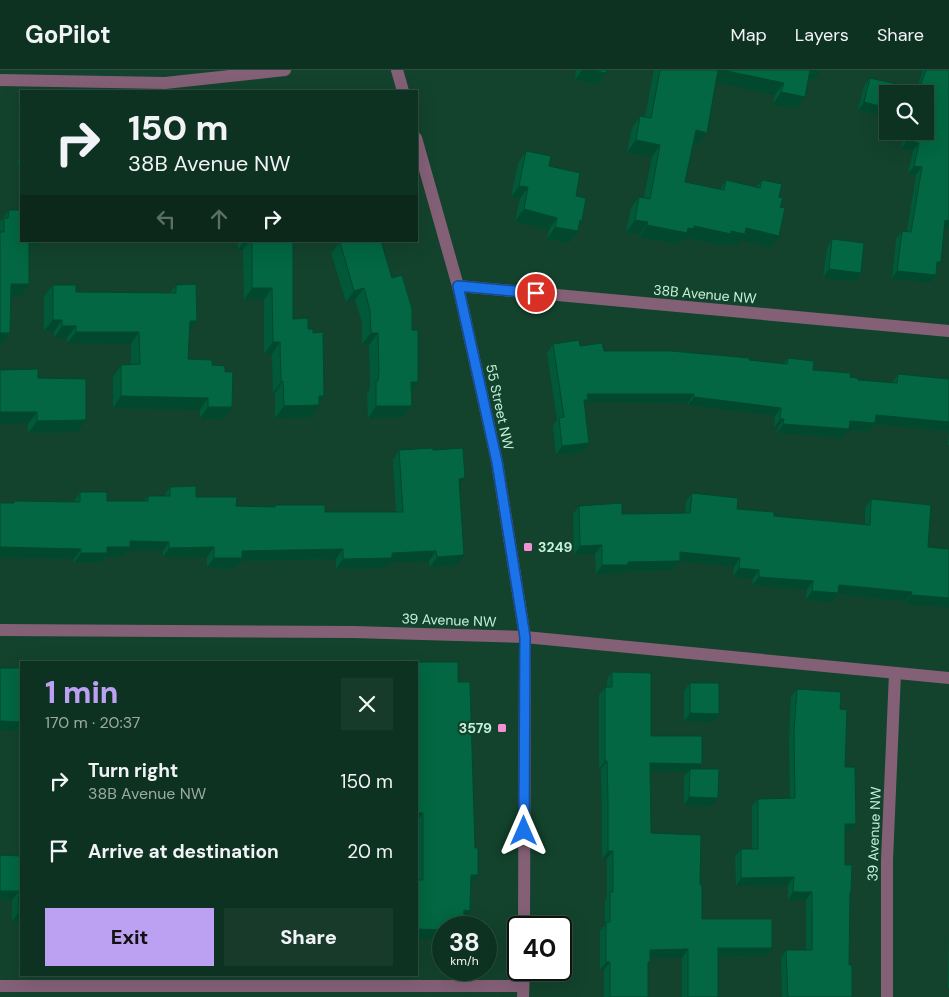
<!DOCTYPE html>
<html lang="en">
<head>
<meta charset="utf-8">
<style>
  body { margin:0; font-family:"DM Sans",sans-serif; background:#173a2a; color:#f1f3f6; height:100vh; display:flex; flex-direction:column; font-size:19px; white-space:nowrap }
  * { box-sizing:border-box; margin:0 }
  p { font-size:16px; color:#9baaa5 }
  .icon { flex:none; width:28px; height:28px; fill:none; stroke:currentColor; stroke-width:2; stroke-linecap:round; stroke-linejoin:round }
  .map { position:relative; flex:1; overflow:hidden }
  .panel { position:absolute; left:20px; top:591px; width:398px; height:315px; display:flex; flex-direction:column; background:#0e3222; border-radius:0px; box-shadow:0 5px 20px #0002,0 0 0 1px #2e4d40 }
  .panel>* { flex:none }
  .hud { position:absolute; left:20px; top:20px; width:398px; height:152px; border-radius:0px; box-shadow:0 5px 20px #0002,0 0 0 1px #2e4d40; background:#0e3222; color:#f1f3f6; overflow:hidden }
  .fabs { position:absolute; left:879px; top:15px; display:grid; gap:10px }
  .fabs a { display:grid; place-items:center; width:55px; height:55px; border-radius:0px; background:#0e3222; box-shadow:0 5px 20px #0002,0 0 0 1px #2e4d40; font-size:25px }
  .speed { position:absolute; left:432px; top:846px; display:flex; gap:10px; font-size:25px; font-weight:700; text-align:center }
  .speed>* { display:grid; place-content:center; width:65px; height:65px; border-radius:50%; background:#0e3222; box-shadow:0 5px 20px #0002,0 0 0 1px #2e4d40; line-height:1 }
  .speed small { font-size:12px; font-weight:400 }
  .speed .limit { border:2px solid #111; border-radius:8px; background:#fff; color:#111 }
  .pin { position:absolute; display:grid; place-items:center; width:42px; height:42px; color:#fff; margin:-21px; border:2px solid #fff; border-radius:50%; box-shadow:0 1px 5px #0007 }
  .me { position:absolute; width:55px; margin:-28px; rotate:0deg; stroke-linejoin:round; filter:drop-shadow(0 0 4px #0008) }
  .turn { display:flex; align-items:center; gap:18px; height:105px; padding:0 25px; font-size:22px }
  .turn .icon { width:65px; height:65px; stroke-width:2.5 }
  .turn b { display:block; font-size:35px; line-height:42px }
  .lanes { display:flex; align-items:center; height:48px; padding:0 25px; background:#0003; justify-content:center; gap:25px; direction:ltr }
  .lanes .off { opacity:.35 }
  .round { display:grid; place-items:center; flex:none; width:52px; height:52px; border-radius:0px; background:#173a2a }
  .headline { display:flex; align-items:center; justify-content:space-between; height:85px; padding:0 25px }
  h1 { font-size:30px; font-weight:800; line-height:38px; color:#bca0f2 }
  .cta { display:flex; gap:10px; margin-top:auto; padding:10px 25px }
  .cta a { flex:1; height:58px; border-radius:0px; background:#bca0f2; color:#111; font-size:20px; font-weight:800; line-height:58px; text-align:center }
  .cta a+a { background:#173a2a; color:#f1f3f6 }
  ul { padding:0; list-style:none }
  li { display:flex; align-items:center; gap:15px; height:70px; padding:0 25px }
  li div { flex:1 }
  li b { display:block; font-size:19px }
  li em { font-style:normal }
  header { display:flex; align-items:center; gap:30px; box-sizing:border-box; height:70px; padding:0 25px; background:#0e3222; border-bottom:1px solid #2e4d40 }
  header strong { font-size:24px }
  nav { display:flex; gap:28px; margin-inline-start:auto; font-size:18px }
  .map>svg:first-child { display:block }
  .lines { fill:none; stroke-linecap:round; stroke-linejoin:round }
  .minor { stroke:#846077; stroke-width:12 }
  .tertiary { stroke:#846077; stroke-width:12 }
  .wall { fill:#025939 }
  .shaded-wall { fill:#01482e }
  .building { fill:#026742; stroke:#01482e }
  .route-casing { stroke:#114b97; stroke-width:12 }
  .route { stroke:#1a73e8; stroke-width:9 }
  .poi-dot { fill:#f391d5; stroke:#13432d; stroke-width:2 }
  .labels { text-anchor:middle; dominant-baseline:central; stroke-width:4.5; stroke-linejoin:round; paint-order:stroke }
  .street-label { font-size:14px; fill:#c7f2d9; stroke:#13432d }
  .poi-label { font-size:14px; font-weight:bold; fill:#c7f2d9; stroke:#13432d; text-anchor:start }
</style>
</head>
<body>
<header>
<strong>GoPilot</strong>
<nav><a>Map</a><a>Layers</a><a>Share</a></nav>
</header>
<div class="map">
<svg width="949" height="927" viewBox="0 0 949 927">
  <rect width="100%" height="100%" fill="#13432d"/>
  <g class="lines">
    <path class="minor" d="M 0,10 L 165,13 L 285,0
      M 458,216 L 949,261
      M 0,560 L 353,562 L 525,567 L 949,608
      M 0,916 L 523,916
      M 887,927 L 887,790 L 895,603"/>
    <path class="tertiary" d="M 397,0 L 403,21
      M 416,68 L 458,216 L 497,392 L 525,567 L 524,858
      M 523,927 L 524,900"/>
  </g>
  <path class="wall" d="M 576,0 L 607,0 L 598,15 L 575,10 Z
    M 654,0 L 821,0 L 814,10 L 808,9 L 796,39 L 773,34 L 775,25 L 716,12 L 707,63 L 698,74 L 693,73 L 685,112 L 720,119 L 726,110 L 756,117 L 762,110 L 779,127 L 770,178 L 741,170 L 737,176 L 724,173 L 722,176 L 687,168 L 685,170 L 682,170 L 679,174 L 639,167 L 640,164 L 626,162 L 631,138 L 639,127 L 644,127 L 652,87 L 627,82 L 632,58 L 640,46 L 645,47 Z
    M 923,0 L 949,0 L 949,156 L 946,160 L 944,159 L 936,205 L 930,213 L 892,209 L 896,169 L 902,161 L 907,161 L 916,105 L 908,104 L 913,81 L 901,79 L 905,61 L 925,61 L 925,24 L 888,24 L 888,47 L 858,40 L 864,16 L 870,8 L 917,19 Z
    M 21,75 L 21,98 L 17,97 Z
    M 526,81 L 549,96 L 576,126 L 579,154 L 569,173 L 547,169 L 549,160 L 515,151 L 520,129 L 511,127 L 518,93 Z
    M 9,140 L 35,176 L 29,176 L 21,226 L 11,226 L 10,263 L 2,274 L 0,274 L 0,152 Z
    M 832,169 L 861,203 L 855,211 L 823,208 L 827,178 Z
    M 238,171 L 293,171 L 293,249 L 313,263 L 324,326 L 311,347 L 275,348 L 275,323 L 273,323 L 272,284 L 264,284 L 264,230 L 244,230 L 243,180 L 238,180 Z
    M 340,172 L 381,172 L 411,322 L 412,336 L 403,347 L 368,348 L 367,323 L 370,320 L 370,313 L 369,275 L 362,274 L 362,252 L 355,230 L 346,232 L 331,183 Z
    M 53,215 L 76,222 L 170,223 L 176,215 L 197,251 L 189,261 L 188,289 L 212,295 L 224,349 L 200,348 L 200,340 L 113,338 L 113,307 L 121,295 L 131,294 L 131,274 L 67,273 L 67,268 L 54,268 L 54,262 L 44,261 L 44,226 Z
    M 553,274 L 580,276 L 604,281 L 749,290 L 783,294 L 788,288 L 813,300 L 858,310 L 892,313 L 898,304 L 949,309 L 949,375 L 948,375 L 949,361 L 874,354 L 869,361 L 849,360 L 843,368 L 777,363 L 778,358 L 774,358 L 775,346 L 688,335 L 688,333 L 586,332 L 585,335 L 589,373 L 583,382 L 556,385 L 553,356 L 557,350 L 547,283 Z
    M 0,300 L 38,308 L 86,350 L 78,362 L 28,363 L 28,354 L 0,354 Z
    M 399,380 L 433,380 L 460,415 L 457,495 L 430,497 L 429,491 L 389,493 L 385,498 L 336,499 L 336,489 L 240,491 L 235,498 L 207,497 L 207,487 L 163,487 L 163,481 L 127,481 L 123,486 L 105,487 L 100,492 L 74,493 L 74,489 L 0,487 L 0,433 L 13,433 L 14,431 L 74,432 L 80,422 L 107,431 L 144,431 L 148,426 L 164,426 L 170,417 L 196,427 L 236,436 L 274,437 L 275,435 L 325,442 L 396,442 L 393,390 Z
    M 692,423 L 737,439 L 774,446 L 865,454 L 865,438 L 871,429 L 928,477 L 949,479 L 905,534 L 906,531 L 838,524 L 832,532 L 806,530 L 807,520 L 752,515 L 753,508 L 733,507 L 734,497 L 680,491 L 674,500 L 623,501 L 622,503 L 596,504 L 595,484 L 574,485 L 573,444 L 579,436 L 622,444 L 685,443 L 686,432 Z
    M 416,592 L 458,612 L 478,805 L 471,814 L 444,858 L 444,869 L 416,869 L 417,810 Z
    M 612,602 L 651,666 L 698,699 L 712,736 L 684,735 L 684,707 L 688,702 L 650,701 L 651,763 L 700,815 L 702,849 L 772,878 L 766,886 L 718,887 L 718,927 L 682,927 L 682,888 L 650,888 L 648,894 L 648,927 L 604,927 L 604,900 L 600,900 L 600,861 L 605,855 L 605,830 L 607,827 L 607,789 L 602,789 L 602,739 L 601,699 L 599,699 L 599,625 L 605,617 L 607,617 L 607,610 Z
    M 690,613 L 713,652 L 684,651 L 684,621 Z
    M 797,619 L 840,639 L 845,697 L 856,754 L 850,761 L 845,762 L 845,795 L 849,826 L 849,895 L 852,927 L 782,927 L 781,888 L 786,880 L 806,880 L 806,830 L 788,830 L 788,815 L 736,816 L 735,787 L 741,779 L 752,779 L 752,736 L 758,729 L 790,728 L 789,670 L 791,627 Z
    M 0,785 L 21,786 L 21,853 L 12,852 L 12,830 L 0,830 Z
    M 949,860 L 949,918 L 948,918 Z"/>
  <path class="shaded-wall" d="M 582,0 L 592,0 L 606,3 L 598,15 L 575,10 Z
    M 718,0 L 722,0 L 784,13 L 775,25 L 710,11 Z
    M 808,0 L 821,0 L 814,10 L 803,8 Z
    M 781,22 L 805,27 L 796,39 L 773,34 Z
    M 864,32 L 888,38 L 888,47 L 858,40 Z
    M 696,60 L 707,63 L 698,74 L 687,72 Z
    M 636,70 L 660,75 L 652,87 L 627,82 Z
    M 907,70 L 919,73 L 913,81 L 901,79 Z
    M 21,91 L 21,98 L 17,97 Z
    M 914,96 L 922,97 L 916,105 L 908,104 Z
    M 519,116 L 528,117 L 520,129 L 511,127 Z
    M 524,139 L 557,148 L 549,160 L 515,151 Z
    M 580,150 L 582,151 L 575,161 L 578,161 L 569,173 L 547,169 L 555,157 Z
    M 635,150 L 648,152 L 640,164 L 626,162 Z
    M 945,150 L 949,151 L 949,156 L 946,160 L 939,159 Z
    M 647,155 L 688,158 L 694,156 L 731,161 L 746,158 L 779,166 L 770,178 L 741,170 L 737,176 L 724,173 L 722,176 L 687,168 L 685,170 L 682,170 L 679,174 L 639,167 Z
    M 24,171 L 39,171 L 35,176 L 21,176 Z
    M 244,171 L 250,171 L 243,180 L 238,180 Z
    M 937,192 L 941,192 L 935,200 Z
    M 829,199 L 861,203 L 855,211 L 823,208 Z
    M 897,201 L 936,205 L 930,213 L 892,209 Z
    M 11,214 L 29,214 L 21,226 L 2,226 Z
    M 252,218 L 272,218 L 264,230 L 244,230 Z
    M 364,218 L 355,230 L 346,232 L 354,221 Z
    M 53,250 L 62,250 L 54,262 L 44,261 Z
    M 190,251 L 197,251 L 188,263 Z
    M 62,256 L 76,256 L 67,268 L 54,268 Z
    M 76,262 L 139,262 L 131,274 L 67,273 Z
    M 0,263 L 10,263 L 2,274 L 0,274 Z
    M 371,263 L 378,263 L 369,275 L 362,274 Z
    M 273,272 L 280,272 L 272,284 L 264,284 Z
    M 283,311 L 275,323 L 273,323 L 281,312 Z
    M 411,312 L 418,312 L 410,324 Z
    M 587,324 L 694,324 L 688,333 L 586,332 L 582,338 L 578,339 Z
    M 121,326 L 208,328 L 200,340 L 113,338 Z
    M 319,326 L 324,326 L 317,336 L 319,335 L 311,347 L 275,348 L 284,336 Z
    M 694,327 L 781,338 L 775,346 L 688,335 Z
    M 376,336 L 412,336 L 403,347 L 368,348 Z
    M 208,337 L 232,337 L 224,349 L 200,348 Z
    M 0,342 L 37,342 L 28,354 L 0,354 Z
    M 876,345 L 949,352 L 949,361 L 874,354 L 869,361 L 849,360 L 843,368 L 777,363 L 783,354 L 850,351 Z
    M 780,349 L 784,349 L 778,358 L 774,358 Z
    M 86,350 L 78,362 L 28,363 L 37,351 Z
    M 589,373 L 583,382 L 556,385 L 562,376 Z
    M 465,408 L 458,418 L 459,409 Z
    M 130,471 L 169,472 L 163,481 L 127,481 L 123,486 L 105,487 L 100,492 L 74,493 L 81,483 Z
    M 602,475 L 595,484 L 574,485 L 580,476 Z
    M 0,477 L 81,479 L 74,489 L 0,487 Z
    M 214,477 L 207,487 L 163,487 L 169,478 Z
    M 343,479 L 336,489 L 240,491 L 235,498 L 207,497 L 214,488 L 242,481 Z
    M 436,481 L 429,491 L 389,493 L 385,498 L 336,499 L 343,489 L 392,483 Z
    M 680,482 L 740,488 L 734,497 L 680,491 L 674,500 L 623,501 L 622,503 L 596,504 L 602,495 L 628,492 Z
    M 464,485 L 457,495 L 430,497 L 437,487 Z
    M 739,498 L 759,500 L 753,508 L 733,507 Z
    M 759,507 L 813,511 L 807,520 L 752,515 Z
    M 839,515 L 912,522 L 906,531 L 838,524 L 832,532 L 806,530 L 812,521 Z
    M 911,525 L 949,528 L 949,537 L 905,534 Z
    M 690,643 L 719,644 L 713,652 L 684,651 Z
    M 0,651 L 21,652 L 21,660 L 0,660 Z
    M 605,691 L 607,691 L 601,699 L 599,699 Z
    M 650,693 L 702,694 L 696,702 L 690,699 L 688,702 L 645,701 Z
    M 689,727 L 718,728 L 712,736 L 684,735 Z
    M 418,743 L 423,743 L 416,752 L 416,746 Z
    M 845,754 L 856,754 L 850,761 L 840,762 Z
    M 608,781 L 613,781 L 607,789 L 602,789 Z
    M 471,805 L 478,805 L 471,814 L 464,814 Z
    M 794,807 L 788,815 L 736,816 L 741,808 Z
    M 0,821 L 19,821 L 12,830 L 0,830 Z
    M 793,822 L 812,822 L 806,830 L 788,830 Z
    M 464,840 L 470,841 L 464,850 Z
    M 18,843 L 21,844 L 21,853 L 12,852 Z
    M 416,859 L 444,860 L 444,869 L 416,869 Z
    M 718,878 L 772,878 L 766,886 L 712,887 Z
    M 688,879 L 682,888 L 644,888 L 650,880 Z
    M 606,892 L 610,892 L 604,900 L 600,900 Z"/>
  <path class="building" d="M 592,0 L 607,0 L 606,3 Z
    M 660,0 L 718,0 L 707,63 L 696,60 L 685,112 L 724,120 L 726,110 L 760,118 L 762,110 L 782,114 L 779,127 L 783,128 L 780,137 L 785,138 L 779,166 L 746,158 L 745,164 L 731,161 L 731,164 L 694,156 L 694,159 L 688,158 L 687,163 L 647,155 L 648,152 L 635,150 L 639,127 L 650,129 L 660,75 L 636,70 L 640,46 L 651,48 Z
    M 722,0 L 810,0 L 805,27 L 781,22 L 784,13 Z
    M 926,0 L 949,0 L 949,151 L 945,150 L 941,192 L 937,192 L 936,205 L 897,201 L 902,161 L 911,162 L 922,97 L 914,96 L 919,73 L 907,70 L 909,61 L 925,61 L 925,24 L 888,24 L 888,38 L 864,32 L 870,8 L 919,19 Z
    M 526,81 L 551,86 L 549,96 L 580,103 L 576,126 L 586,128 L 582,151 L 580,150 L 578,161 L 555,157 L 557,148 L 524,139 L 528,117 L 519,116 Z
    M 9,140 L 21,140 L 21,171 L 29,171 L 29,214 L 11,214 L 10,263 L 0,263 L 0,162 L 4,162 L 4,148 L 8,148 Z
    M 832,169 L 864,173 L 861,203 L 829,199 Z
    M 252,171 L 293,171 L 293,249 L 308,248 L 308,259 L 313,259 L 313,263 L 323,262 L 324,326 L 319,326 L 319,335 L 284,336 L 283,311 L 281,312 L 280,272 L 273,272 L 272,218 L 252,218 Z
    M 381,171 L 392,208 L 402,205 L 412,239 L 412,260 L 418,260 L 418,312 L 411,312 L 412,336 L 376,336 L 376,311 L 378,311 L 379,301 L 378,263 L 371,263 L 370,241 L 364,218 L 354,221 L 340,172 Z
    M 196,214 L 197,251 L 190,251 L 188,289 L 212,290 L 212,295 L 225,296 L 225,302 L 233,302 L 232,337 L 208,337 L 208,328 L 121,326 L 121,295 L 140,294 L 139,262 L 76,262 L 76,256 L 62,256 L 62,250 L 53,250 L 53,215 L 76,215 L 76,222 L 176,223 L 176,215 Z
    M 579,270 L 580,276 L 602,273 L 604,281 L 671,281 L 750,288 L 749,290 L 787,294 L 788,288 L 814,291 L 813,300 L 851,303 L 850,307 L 858,308 L 858,310 L 897,313 L 898,304 L 949,309 L 949,352 L 876,345 L 875,353 L 850,351 L 849,359 L 783,354 L 784,349 L 780,349 L 781,338 L 694,327 L 694,324 L 587,324 L 588,330 L 584,330 L 589,373 L 562,376 L 559,348 L 564,347 L 553,274 Z
    M 38,299 L 38,308 L 86,309 L 86,350 L 37,351 L 37,342 L 0,342 L 0,300 Z
    M 433,378 L 433,380 L 463,378 L 465,408 L 459,409 L 464,485 L 437,487 L 436,481 L 392,483 L 392,488 L 343,489 L 343,479 L 242,481 L 242,488 L 214,488 L 214,477 L 169,478 L 169,472 L 130,471 L 130,477 L 107,477 L 107,483 L 81,483 L 81,479 L 0,477 L 0,433 L 14,433 L 14,431 L 80,432 L 80,422 L 107,422 L 107,431 L 148,431 L 148,426 L 170,426 L 170,417 L 196,416 L 196,427 L 237,427 L 236,436 L 275,437 L 275,435 L 325,435 L 325,442 L 403,442 L 399,380 Z
    M 692,423 L 738,428 L 737,439 L 774,442 L 774,446 L 870,455 L 871,429 L 931,435 L 928,477 L 949,479 L 949,528 L 911,525 L 912,522 L 839,515 L 838,523 L 812,521 L 813,511 L 759,507 L 759,500 L 739,498 L 740,488 L 680,482 L 680,491 L 628,492 L 628,495 L 602,495 L 602,475 L 580,476 L 579,436 L 622,433 L 622,444 L 690,443 Z
    M 417,592 L 458,592 L 458,612 L 470,612 L 475,778 L 478,778 L 478,805 L 471,805 L 470,841 L 464,840 L 463,858 L 444,858 L 444,860 L 416,859 L 416,810 L 423,810 L 423,743 L 418,743 L 416,693 Z
    M 0,598 L 21,598 L 21,652 L 0,651 Z
    M 612,602 L 651,603 L 651,666 L 702,666 L 702,694 L 650,693 L 651,763 L 701,765 L 700,815 L 702,815 L 702,849 L 772,849 L 772,878 L 718,878 L 718,927 L 688,927 L 688,879 L 650,880 L 650,892 L 648,892 L 648,927 L 610,927 L 610,892 L 606,892 L 606,852 L 610,852 L 610,822 L 613,822 L 613,781 L 608,781 L 608,731 L 607,691 L 605,691 L 605,617 L 612,617 Z
    M 690,613 L 719,613 L 719,644 L 690,643 Z
    M 797,619 L 841,622 L 840,639 L 847,640 L 845,697 L 855,697 L 856,754 L 845,754 L 845,795 L 852,795 L 851,823 L 850,823 L 849,895 L 852,895 L 852,927 L 788,927 L 786,880 L 812,880 L 812,822 L 793,822 L 794,807 L 741,808 L 741,779 L 758,779 L 758,729 L 795,728 L 794,662 Z
    M 690,699 L 719,699 L 718,728 L 689,727 Z
    M 0,785 L 21,786 L 21,844 L 18,843 L 19,821 L 0,821 Z"/>
  <g class="lines">
    <defs>
      <path id="route" d="M 524,761 L 525,567 L 497,392 L 458,216 L 536,223"/>
    </defs>
    <use href="#route" class="route-casing"/>
    <use href="#route" class="route"/>
  </g>
  <g class="poi-dot">
    <rect x="523" y="472" width="10" height="10" rx="2.5"/>
    <rect x="497" y="653" width="10" height="10" rx="2.5"/>
  </g>
  <g class="labels">
    <g class="street-label">
      <text transform="translate(705 224) rotate(5)">38B Avenue NW</text>
      <text transform="translate(500 337) rotate(78)">55 Street NW</text>
      <text transform="translate(449 550) rotate(2)">39 Avenue NW</text>
      <text transform="translate(874 764) rotate(-88)">39 Avenue NW</text>
    </g>
    <g class="poi-label">
      <text x="538" y="477">3249</text>
      <text x="492" y="658" text-anchor="end">3579</text>
    </g>
  </g>
</svg>
<div class="fabs">
<a><svg class="icon" aria-label="search" viewBox="0 0 24 24"><circle cx="10" cy="10" r="6"/><path d="M15 15l6 6"/></svg></a>
</div>
<div class="speed"><div>38<small>km/h</small></div><div class="limit">40</div></div>
<div class="pin" style="left:536px;top:223px;background:#d93025"><svg class="icon" aria-label="arrive" viewBox="0 0 24 24"><path d="M6 21V4h12l-3 4 3 4H6"/></svg></div>
<svg class="me" style="left:524px;top:761px" viewBox="-20 -20 40 40"><path d="M0-17L14 15 0 8-14 15z" fill="#1a73e8" stroke="#fff" stroke-width="4"/></svg>
<div class="hud">
<div class="turn"><svg class="icon" aria-label="right" viewBox="0 0 24 24"><path d="M7 20v-9h11M14 6l5 5-5 5"/></svg><div><b>150 m</b>38B Avenue NW</div></div>
<div class="lanes"><svg class="icon off" aria-label="left" viewBox="0 0 24 24"><path d="M17 20v-9H6M10 6l-5 5 5 5"/></svg><svg class="icon off" aria-label="ahead" viewBox="0 0 24 24"><path d="M12 20V5M6 11l6-6 6 6"/></svg><svg class="icon" aria-label="right" viewBox="0 0 24 24"><path d="M7 20v-9h11M14 6l5 5-5 5"/></svg></div>
</div>
<section class="panel">
<div class="headline"><div><h1>1 min</h1><p>170 m · 20:37</p></div><a class="round"><svg class="icon" aria-label="close" viewBox="0 0 24 24"><path d="M6 6l12 12M18 6L6 18"/></svg></a></div>
<ul>
<li><svg class="icon" aria-label="right" viewBox="0 0 24 24"><path d="M7 20v-9h11M14 6l5 5-5 5"/></svg><div><b>Turn right</b><p>38B Avenue NW</p></div><em>150 m</em></li>
<li><svg class="icon" aria-label="arrive" viewBox="0 0 24 24"><path d="M6 21V4h12l-3 4 3 4H6"/></svg><div><b>Arrive at destination</b></div><em>20 m</em></li>
</ul>
<div class="cta"><a>Exit</a><a>Share</a></div>
</section>
</div>
</body>
</html>
